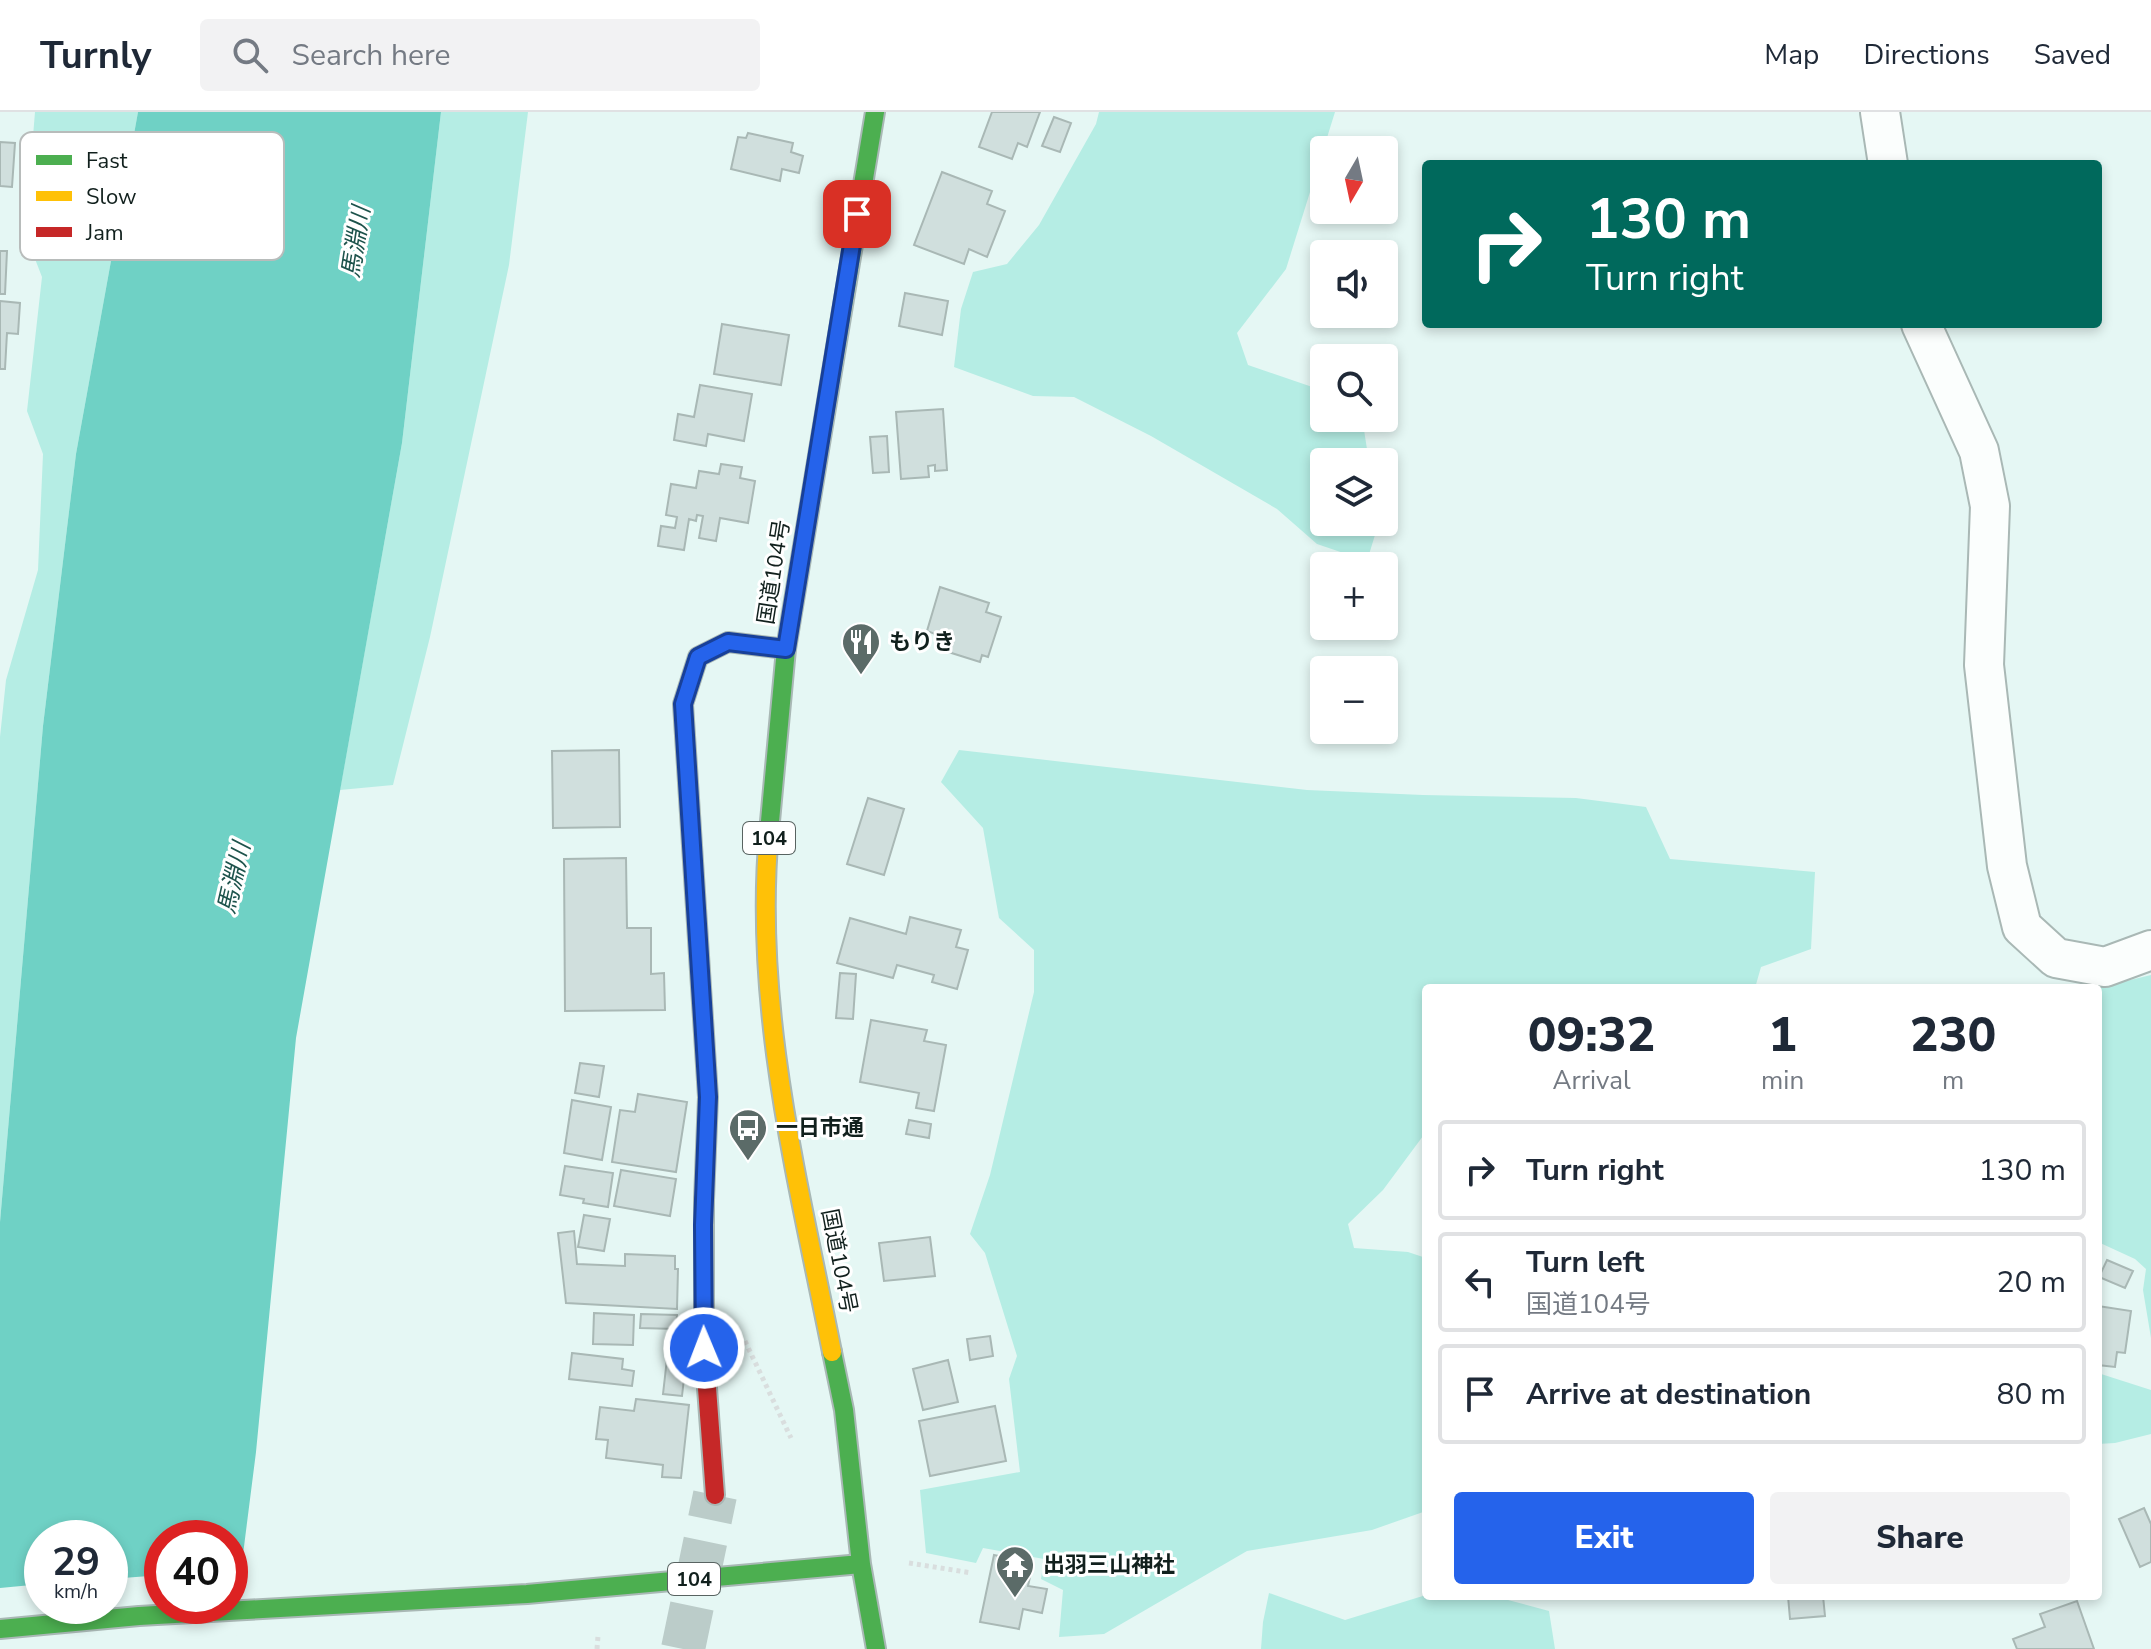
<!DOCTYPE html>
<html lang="en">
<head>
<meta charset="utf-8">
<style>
  body { margin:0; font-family:"Nunito Sans","Noto Sans JP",sans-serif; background:#f2f2f3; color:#1f2937; height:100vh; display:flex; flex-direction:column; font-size:30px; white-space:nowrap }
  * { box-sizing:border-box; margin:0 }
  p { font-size:26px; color:#747a83 }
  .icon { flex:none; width:44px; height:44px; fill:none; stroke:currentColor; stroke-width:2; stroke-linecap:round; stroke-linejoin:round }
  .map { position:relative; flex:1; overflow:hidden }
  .panel { position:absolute; left:1422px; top:872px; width:680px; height:616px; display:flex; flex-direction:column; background:#fff; border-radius:8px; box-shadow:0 4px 12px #0003 }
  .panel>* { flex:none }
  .top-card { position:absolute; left:1422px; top:48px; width:680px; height:168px; border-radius:8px; box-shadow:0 4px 12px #0003; background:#00695c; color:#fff; overflow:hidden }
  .needle { width:52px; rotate:189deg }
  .controls { position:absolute; left:1310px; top:24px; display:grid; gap:16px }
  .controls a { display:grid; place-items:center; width:88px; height:88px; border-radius:8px; background:#fff; box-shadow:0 4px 12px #0003; font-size:40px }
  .speed { position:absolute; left:24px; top:1408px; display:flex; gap:16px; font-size:40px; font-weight:700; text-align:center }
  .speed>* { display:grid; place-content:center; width:104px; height:104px; border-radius:50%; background:#fff; box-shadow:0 4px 12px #0003; line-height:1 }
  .speed small { font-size:20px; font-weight:400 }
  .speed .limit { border:12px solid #d22; background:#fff; color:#111 }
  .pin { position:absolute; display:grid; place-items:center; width:68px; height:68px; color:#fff; margin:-34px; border-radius:16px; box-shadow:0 4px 12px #0006 }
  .me { position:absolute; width:88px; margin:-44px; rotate:359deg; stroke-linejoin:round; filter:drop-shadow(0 0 6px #0008) }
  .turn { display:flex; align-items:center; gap:28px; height:168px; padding:0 32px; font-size:36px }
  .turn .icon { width:104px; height:104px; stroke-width:2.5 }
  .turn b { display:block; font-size:56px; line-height:68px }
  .eta { display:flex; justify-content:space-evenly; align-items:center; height:136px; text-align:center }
  .eta b { font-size:48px; font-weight:800; line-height:56px }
  .action { display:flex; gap:16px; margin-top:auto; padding:16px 32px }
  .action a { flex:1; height:92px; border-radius:8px; background:#2563eb; color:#fff; font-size:32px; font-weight:800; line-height:92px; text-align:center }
  .action a+a { background:#f2f2f3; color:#1f2937 }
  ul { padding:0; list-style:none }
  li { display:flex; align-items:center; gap:24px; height:100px; margin:0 16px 12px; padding:0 16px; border:4px solid #e0e1e3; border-radius:8px }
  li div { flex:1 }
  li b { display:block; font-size:30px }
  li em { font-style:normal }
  header { display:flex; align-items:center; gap:48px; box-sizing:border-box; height:112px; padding:0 40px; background:#fff; border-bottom:2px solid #e0e1e3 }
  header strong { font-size:38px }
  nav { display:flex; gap:44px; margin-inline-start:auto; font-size:28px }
  .search { width:560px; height:72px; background:#f2f2f3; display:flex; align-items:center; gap:20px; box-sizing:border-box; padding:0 28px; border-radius:8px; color:#747a83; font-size:30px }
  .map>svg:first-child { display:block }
  .green { fill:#b5ede4 }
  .water { fill:#6fd1c5; fill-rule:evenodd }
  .pier { fill:#e5f7f4 }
  .building { fill:#d0dfdd; stroke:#a9b8b5; stroke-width:2 }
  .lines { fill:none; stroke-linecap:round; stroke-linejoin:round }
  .secondary-tunnel { stroke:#bbccc9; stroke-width:44; stroke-dasharray:44 22; stroke-linecap:butt }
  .street-casing { stroke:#a9b8b5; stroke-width:42 }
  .fast-casing { stroke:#a9b8b5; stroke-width:22 }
  .slow-casing { stroke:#a9b8b5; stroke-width:22 }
  .jam-casing { stroke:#a9b8b5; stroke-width:22 }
  .path { stroke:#d9dede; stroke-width:5; stroke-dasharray:4 4; stroke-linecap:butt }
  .street { stroke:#fbfefd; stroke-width:38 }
  .fast { stroke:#4caf50; stroke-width:18 }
  .slow { stroke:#ffc107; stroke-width:18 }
  .jam { stroke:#c62828; stroke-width:18 }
  .route-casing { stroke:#184099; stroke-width:20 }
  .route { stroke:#2563eb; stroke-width:14 }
  .labels { text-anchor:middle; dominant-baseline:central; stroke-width:6; stroke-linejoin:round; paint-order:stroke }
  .shield { fill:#fff; stroke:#586361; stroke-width:2 }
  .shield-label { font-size:20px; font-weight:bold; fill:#11201d }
  .street-label { font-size:22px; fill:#11201d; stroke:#fff }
  .poi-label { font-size:22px; font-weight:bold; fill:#11201d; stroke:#fff; text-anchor:start }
  .water-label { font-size:24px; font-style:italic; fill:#1d534c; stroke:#fff }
  .key { fill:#fff; stroke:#b8bcbb; stroke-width:2 }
  .key-label { font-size:22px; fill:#11201d }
</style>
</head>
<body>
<header>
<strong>Turnly</strong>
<div class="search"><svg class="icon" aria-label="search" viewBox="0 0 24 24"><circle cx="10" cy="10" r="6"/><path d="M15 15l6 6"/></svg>Search here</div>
<nav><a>Map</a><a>Directions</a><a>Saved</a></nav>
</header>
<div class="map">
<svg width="2151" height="1537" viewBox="0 0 2151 1537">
  <rect width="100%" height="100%" fill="#e5f7f4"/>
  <path class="green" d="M 35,0 L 138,0 L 76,342 L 43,614 L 0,1110 L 0,625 L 6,568 L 38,458 L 43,342 L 27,299 L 42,165 L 25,121 Z
    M 441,0 L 528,0 L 509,153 L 430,525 L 393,673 L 340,678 L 402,331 Z
    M 1099,0 L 1335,0 L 1286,157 L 1237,221 L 1248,253 L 1324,279 L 1324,306 L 1355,306 L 1364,318 L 1369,350 L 1324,350 L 1324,410 L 1379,410 L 1367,449 L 1317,432 L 1277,397 L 1151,324 L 1074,285 L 1033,284 L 954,255 L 961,197 L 973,160 L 1007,152 L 1039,113 L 1096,12 Z
    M 959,638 L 1307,678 L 1423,683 L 1576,686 L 1646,695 L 1670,747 L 1815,760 L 1811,837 L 1761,855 L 1755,876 L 1568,876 L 1564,872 L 1552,876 L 1426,876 L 1426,1020 L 1383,1078 L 1348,1112 L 1354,1136 L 1408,1140 L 1426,1146 L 1426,1399 L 1372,1418 L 1247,1439 L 1104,1522 L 1059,1525 L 1063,1478 L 1041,1467 L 1044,1447 L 983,1436 L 976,1451 L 926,1441 L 920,1378 L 1020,1360 L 1009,1267 L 1017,1244 L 985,1141 L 970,1122 L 990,1063 L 1034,880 L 1034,838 L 999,806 L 983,716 L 941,670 Z
    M 2151,863 L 2151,1226 L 2143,1178 L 2146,1157 L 2135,1147 L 2098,1130 L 2097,876 Z
    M 2098,1261 L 2151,1278 L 2151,1322 L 2115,1331 L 2098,1332 Z
    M 1269,1481 L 1345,1508 L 1426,1483 L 1493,1484 L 1549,1499 L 1555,1537 L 1261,1537 L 1263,1510 Z"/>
  <path class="water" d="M 138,0 L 441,0 L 402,331 L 296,926 L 256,1340 L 231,1537 L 0,1537 L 0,1110 L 43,614 L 76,342 ZM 42,1426 L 110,1426 L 110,1494 L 42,1494 ZM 162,1426 L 230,1426 L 230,1494 L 162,1494 Z"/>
  <path class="pier" d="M 245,1456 L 235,1537 L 0,1537 L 0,1476 L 42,1472 L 42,1494 L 110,1494 L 110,1467 L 162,1463 L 162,1494 L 230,1494 L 230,1457 Z"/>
  <path class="building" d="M 992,0 L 1040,0 L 1027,35 L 1018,31 L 1012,47 L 979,35 Z
    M 1054,5 L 1071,11 L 1060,40 L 1042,34 Z
    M 748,21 L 793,31 L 791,40 L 803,44 L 799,61 L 782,57 L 780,69 L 731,57 L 738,25 L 746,26 Z
    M 0,30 L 15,31 L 12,75 L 0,74 Z
    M 942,60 L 992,79 L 987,92 L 1005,99 L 987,145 L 969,137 L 964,152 L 914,133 Z
    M 0,139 L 7,139 L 5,182 L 0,182 Z
    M 905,181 L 948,189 L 942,223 L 899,214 Z
    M 0,189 L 20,191 L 18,222 L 7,221 L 5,257 L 0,257 Z
    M 722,212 L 789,223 L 781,273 L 714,262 Z
    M 700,273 L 752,282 L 744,329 L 708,322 L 706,334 L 674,328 L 678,302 L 694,305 Z
    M 943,297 L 947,358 L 935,359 L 935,353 L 928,354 L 929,365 L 901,367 L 896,300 Z
    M 887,324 L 889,360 L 873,361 L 870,325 Z
    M 721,352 L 742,355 L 740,366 L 755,369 L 748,411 L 720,406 L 716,429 L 699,426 L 703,404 L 697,403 L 696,409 L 689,407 L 684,438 L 658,434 L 661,414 L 675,416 L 677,405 L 666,403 L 671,372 L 696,376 L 699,359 L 719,362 Z
    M 940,475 L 989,491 L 986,500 L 1001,505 L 988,545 L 982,543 L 980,550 L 942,538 L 946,526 L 927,519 Z
    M 619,638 L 620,715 L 553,716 L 552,639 Z
    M 868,686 L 904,697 L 884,763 L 847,752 Z
    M 626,746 L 627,816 L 651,816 L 651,862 L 664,861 L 665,898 L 565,899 L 564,747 Z
    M 910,805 L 961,818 L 956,835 L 968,838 L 957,877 L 932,870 L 934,863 L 897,853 L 893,866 L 837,851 L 850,806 L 906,822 Z
    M 840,861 L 856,862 L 853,907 L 836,906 Z
    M 871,908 L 927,918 L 924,929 L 946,933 L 934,999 L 916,996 L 919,981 L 860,970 Z
    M 580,951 L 604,954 L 599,985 L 575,981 Z
    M 638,982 L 687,990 L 676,1060 L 612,1050 L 620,998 L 635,1000 Z
    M 572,988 L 611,995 L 602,1048 L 564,1041 Z
    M 909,1008 L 931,1012 L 929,1026 L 906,1022 Z
    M 565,1054 L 613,1061 L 608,1095 L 583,1091 L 584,1087 L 560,1083 Z
    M 621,1058 L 676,1067 L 670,1104 L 614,1094 Z
    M 584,1103 L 610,1107 L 604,1139 L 578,1135 Z
    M 574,1119 L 577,1152 L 625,1154 L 625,1142 L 675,1144 L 675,1157 L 678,1157 L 677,1197 L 566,1191 L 558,1121 Z
    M 930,1125 L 935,1164 L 884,1169 L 879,1131 Z
    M 2107,1148 L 2133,1159 L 2125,1176 L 2099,1165 Z
    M 2098,1194 L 2131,1199 L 2125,1241 L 2117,1240 L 2115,1255 L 2098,1253 Z
    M 594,1201 L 634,1203 L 633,1233 L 593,1232 Z
    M 641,1202 L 677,1203 L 676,1217 L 640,1216 Z
    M 990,1224 L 993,1244 L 970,1248 L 967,1227 Z
    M 668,1238 L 687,1240 L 682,1284 L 663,1282 Z
    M 572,1241 L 623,1247 L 622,1257 L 634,1259 L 632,1274 L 569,1267 Z
    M 948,1248 L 958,1290 L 923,1298 L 913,1257 Z
    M 636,1287 L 689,1293 L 681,1366 L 662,1365 L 663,1353 L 606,1346 L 608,1328 L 596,1327 L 600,1295 L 634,1299 Z
    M 995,1294 L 1006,1349 L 930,1364 L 919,1309 Z
    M 2144,1396 L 2151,1412 L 2151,1450 L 2140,1455 L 2119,1407 Z
    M 994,1443 L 1033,1451 L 1028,1474 L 1047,1477 L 1042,1501 L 1023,1497 L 1019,1517 L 980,1510 Z
    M 1788,1484 L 1823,1484 L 1825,1504 L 1790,1507 Z
    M 2077,1489 L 2094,1537 L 2017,1537 L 2013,1527 L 2045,1515 L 2040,1502 Z"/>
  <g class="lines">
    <path class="secondary-tunnel" d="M 683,1537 L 715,1383"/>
    <defs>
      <path id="street" d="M 1880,0 L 1888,52
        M 1921,212 L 1979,339 L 1990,394 L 1984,553 L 2007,754 L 2022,815 L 2056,846 L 2105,855 L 2151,838"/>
      <path id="fast" d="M 769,720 L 786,537 L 875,0
        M 704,1088 L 708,985 L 683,592 L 698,545 L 728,530 L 786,537
        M 861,1452 L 876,1537
        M 0,1517 L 139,1504 L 527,1482 L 861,1452 L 844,1298 L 832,1240"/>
      <path id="slow" d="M 769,720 C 753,896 798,1069 832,1240"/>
      <path id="jam" d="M 704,1088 L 704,1236 L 715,1383"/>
    </defs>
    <use href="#street" class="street-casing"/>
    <use href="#fast" class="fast-casing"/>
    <use href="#slow" class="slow-casing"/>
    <use href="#jam" class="jam-casing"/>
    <path class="path" d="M 745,1229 L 791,1326
      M 909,1451 L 972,1461
      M 597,1537 L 598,1524"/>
    <use href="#street" class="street"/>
    <use href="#fast" class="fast"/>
    <use href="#slow" class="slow"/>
    <use href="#jam" class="jam"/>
  </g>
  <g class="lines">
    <defs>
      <path id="route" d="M 704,1236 L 703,1113 L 708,985 L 683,592 L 698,545 L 728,530 L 786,537 L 857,102"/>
    </defs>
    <use href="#route" class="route-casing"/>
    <use href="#route" class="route"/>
  </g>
  <defs>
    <symbol id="restaurant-pin" viewBox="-11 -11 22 30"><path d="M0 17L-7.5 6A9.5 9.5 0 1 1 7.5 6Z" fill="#5b6b68" stroke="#fff"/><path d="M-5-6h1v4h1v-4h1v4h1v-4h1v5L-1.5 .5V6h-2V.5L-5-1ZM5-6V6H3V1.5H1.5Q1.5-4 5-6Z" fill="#fff"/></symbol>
    <symbol id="bus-pin" viewBox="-11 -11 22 30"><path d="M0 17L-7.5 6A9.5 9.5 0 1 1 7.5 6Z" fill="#5b6b68" stroke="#fff"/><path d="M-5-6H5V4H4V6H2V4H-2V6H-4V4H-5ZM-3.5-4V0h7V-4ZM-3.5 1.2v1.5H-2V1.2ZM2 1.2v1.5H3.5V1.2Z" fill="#fff"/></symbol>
    <symbol id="temple-pin" viewBox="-11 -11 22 30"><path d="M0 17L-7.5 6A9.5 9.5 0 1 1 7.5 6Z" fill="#5b6b68" stroke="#fff"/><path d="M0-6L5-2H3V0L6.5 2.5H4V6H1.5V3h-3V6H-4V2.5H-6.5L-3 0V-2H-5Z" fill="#fff"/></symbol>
  </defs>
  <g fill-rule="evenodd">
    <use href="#restaurant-pin" x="839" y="508" width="44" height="60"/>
    <use href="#bus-pin" x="726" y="994" width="44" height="60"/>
    <use href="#temple-pin" x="993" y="1431" width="44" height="60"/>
  </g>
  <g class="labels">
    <g class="shield">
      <rect x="743" y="710" width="52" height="32" rx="6"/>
      <rect x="668" y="1451" width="52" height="32" rx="6"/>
    </g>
    <g class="shield-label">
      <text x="769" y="726">104</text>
      <text x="694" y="1467">104</text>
    </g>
    <g class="street-label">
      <text transform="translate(774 460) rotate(-81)">国道104号</text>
      <text transform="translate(839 1149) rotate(79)">国道104号</text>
    </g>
    <g class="poi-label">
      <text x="889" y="530">もりき</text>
      <text x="776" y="1016">一日市通</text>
      <text x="1043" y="1453">出羽三山神社</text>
    </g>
    <g class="water-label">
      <text transform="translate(356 130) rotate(-81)">馬淵川</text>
      <text transform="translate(234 766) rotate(-77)">馬淵川</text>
    </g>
  </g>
  <rect x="20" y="20" width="264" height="128" rx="12" class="key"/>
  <rect x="36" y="43" width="36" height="10" fill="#4caf50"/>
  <rect x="36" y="79" width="36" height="10" fill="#ffc107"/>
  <rect x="36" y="115" width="36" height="10" fill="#c62828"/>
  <g class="key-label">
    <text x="86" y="56">Fast</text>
    <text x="86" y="92">Slow</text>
    <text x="86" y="128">Jam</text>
  </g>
</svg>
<div class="controls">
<a><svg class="needle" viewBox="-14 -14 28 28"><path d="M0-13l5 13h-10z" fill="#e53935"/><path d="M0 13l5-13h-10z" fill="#747a83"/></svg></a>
<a><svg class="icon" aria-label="sound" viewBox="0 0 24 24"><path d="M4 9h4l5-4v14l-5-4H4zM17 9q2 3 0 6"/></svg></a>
<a><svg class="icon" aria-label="search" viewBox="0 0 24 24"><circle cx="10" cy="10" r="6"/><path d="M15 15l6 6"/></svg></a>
<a><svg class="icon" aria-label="layers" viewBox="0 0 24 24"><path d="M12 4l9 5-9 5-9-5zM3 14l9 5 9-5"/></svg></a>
<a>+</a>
<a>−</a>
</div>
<div class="speed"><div>29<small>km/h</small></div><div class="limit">40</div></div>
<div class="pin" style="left:857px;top:102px;background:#d93025"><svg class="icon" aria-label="arrive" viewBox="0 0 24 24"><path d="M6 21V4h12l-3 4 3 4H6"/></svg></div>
<svg class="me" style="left:704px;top:1236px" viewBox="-20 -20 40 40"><circle r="17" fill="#2563eb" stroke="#fff" stroke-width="3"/><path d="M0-11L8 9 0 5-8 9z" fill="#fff"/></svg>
<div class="top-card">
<div class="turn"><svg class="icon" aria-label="right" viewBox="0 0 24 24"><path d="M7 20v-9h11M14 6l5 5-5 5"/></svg><div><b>130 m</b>Turn right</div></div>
</div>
<section class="panel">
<div class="eta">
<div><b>09:32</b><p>Arrival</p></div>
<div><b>1</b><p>min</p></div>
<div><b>230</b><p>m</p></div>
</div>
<ul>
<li><svg class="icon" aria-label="right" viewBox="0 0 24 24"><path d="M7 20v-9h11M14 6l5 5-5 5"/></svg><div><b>Turn right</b></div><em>130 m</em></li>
<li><svg class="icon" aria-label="left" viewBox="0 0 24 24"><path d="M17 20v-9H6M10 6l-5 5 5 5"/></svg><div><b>Turn left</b><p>国道104号</p></div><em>20 m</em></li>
<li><svg class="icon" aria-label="arrive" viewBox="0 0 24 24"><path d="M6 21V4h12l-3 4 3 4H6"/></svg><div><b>Arrive at destination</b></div><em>80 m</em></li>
</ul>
<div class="action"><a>Exit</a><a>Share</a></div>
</section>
</div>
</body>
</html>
